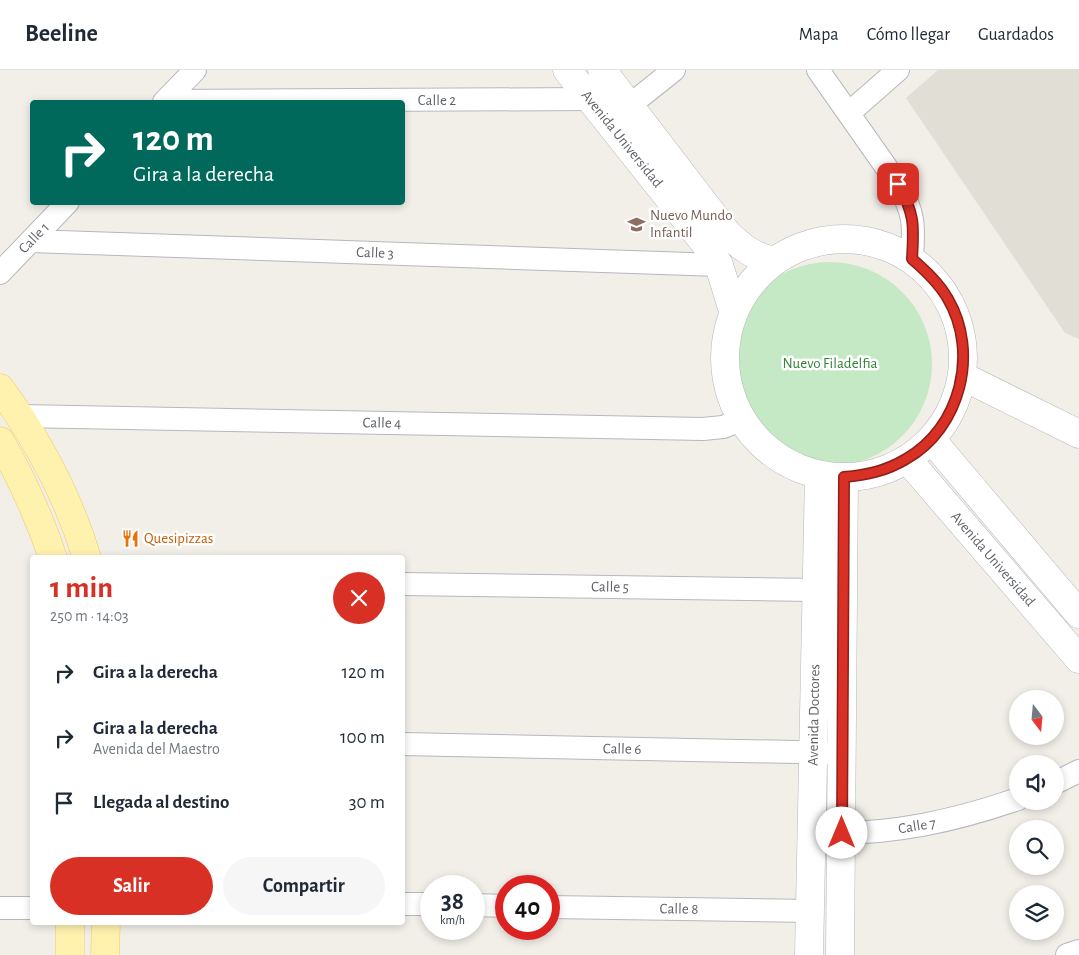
<!DOCTYPE html>
<html lang="es">
<head>
<meta charset="utf-8">
<style>
  body { margin:0; font-family:"Alegreya Sans",sans-serif; background:#f6f6f7; color:#1f2937; height:100vh; display:flex; flex-direction:column; font-size:19px; white-space:nowrap }
  * { box-sizing:border-box; margin:0 }
  p { font-size:16px; color:#747a83 }
  .icon { flex:none; width:28px; height:28px; fill:none; stroke:currentColor; stroke-width:2; stroke-linecap:round; stroke-linejoin:round }
  .map { position:relative; flex:1; overflow:hidden }
  .panel { position:absolute; left:30px; top:485px; width:375px; height:370px; display:flex; flex-direction:column; background:#fff; border-radius:5px; box-shadow:0 2px 8px #0003 }
  .panel>* { flex:none }
  .guide { position:absolute; left:30px; top:30px; width:375px; height:105px; border-radius:5px; box-shadow:0 2px 8px #0003; background:#00695c; color:#fff; overflow:hidden }
  .needle { width:32px; rotate:164deg }
  .tools { position:absolute; left:1009px; top:620px; display:grid; gap:10px }
  .tools a { display:grid; place-items:center; width:55px; height:55px; border-radius:50%; background:#fff; box-shadow:0 2px 8px #0003; font-size:25px }
  .speed { position:absolute; left:420px; top:805px; display:flex; gap:10px; font-size:25px; font-weight:700; text-align:center }
  .speed>* { display:grid; place-content:center; width:65px; height:65px; border-radius:50%; background:#fff; box-shadow:0 2px 8px #0003; line-height:1 }
  .speed small { font-size:12px; font-weight:400 }
  .speed .limit { border:8px solid #d22; background:#fff; color:#111 }
  .pin { position:absolute; display:grid; place-items:center; width:42px; height:42px; color:#fff; margin:-21px; border-radius:10px; box-shadow:0 2px 8px #0006 }
  .me { position:absolute; width:55px; margin:-28px; rotate:0deg; stroke-linejoin:round; filter:drop-shadow(0 0 4px #0008) }
  .turn { display:flex; align-items:center; gap:18px; height:105px; padding:0 20px; font-size:22px }
  .turn .icon { width:65px; height:65px; stroke-width:2.5 }
  .turn b { display:block; font-size:35px; line-height:42px }
  .round { display:grid; place-items:center; flex:none; width:52px; height:52px; border-radius:26px; background:#f6f6f7 }
  .head { display:flex; align-items:center; justify-content:space-between; height:85px; padding:0 20px }
  h1 { font-size:30px; font-weight:700; line-height:38px; color:#d93025 }
  .button { display:flex; gap:10px; margin-top:auto; padding:10px 20px }
  .button a { flex:1; height:58px; border-radius:30px; background:#d93025; color:#fff; font-size:20px; font-weight:700; line-height:58px; text-align:center }
  .button a+a { background:#f6f6f7; color:#1f2937 }
  ul { padding:0; list-style:none }
  li { display:flex; align-items:center; gap:15px; height:65px; padding:0 20px }
  li div { flex:1 }
  li b { display:block; font-size:19px }
  li em { font-style:normal }
  header { display:flex; align-items:center; gap:30px; box-sizing:border-box; height:70px; padding:0 25px; background:#fff; border-bottom:1px solid #e0e1e3 }
  header strong { font-size:24px }
  nav { display:flex; gap:28px; margin-inline-start:auto; font-size:18px }
  .map>svg:first-child { display:block }
  .education { fill:#e1ded6 }
  .green { fill:#c5e8c5 }
  .lines { fill:none; stroke-linecap:round; stroke-linejoin:round }
  .minor-casing { stroke:#b5b8bc; stroke-width:24 }
  .tertiary-casing { stroke:#b5b8bc; stroke-width:29 }
  .primary-casing { stroke:#f2c960; stroke-width:29 }
  .minor { stroke:#fff; stroke-width:22 }
  .tertiary { stroke:#fff; stroke-width:28 }
  .primary { stroke:#fff2af; stroke-width:28 }
  .route-casing { stroke:#8d1f18; stroke-width:12 }
  .route { stroke:#d93025; stroke-width:9 }
  .labels { text-anchor:middle; dominant-baseline:central; stroke-width:5; stroke-linejoin:round; paint-order:stroke }
  .street-label { font-size:15px; fill:#5f6368; stroke:#fff }
  .education-label { font-size:15px; fill:#785e54; stroke:#fff; text-anchor:start }
  .park-label { font-size:15px; fill:#348238; stroke:#fff }
  .food-label { font-size:15px; fill:#c56008; stroke:#fff; text-anchor:start }
</style>
</head>
<body>
<header>
<strong>Beeline</strong>
<nav><a>Mapa</a><a>Cómo llegar</a><a>Guardados</a></nav>
</header>
<div class="map">
<svg width="1079" height="885" viewBox="0 0 1079 885">
  <rect width="100%" height="100%" fill="#f1efe8"/>
  <path class="education" d="M 938,0 L 1079,0 L 1079,269 L 1065,263 L 906,28 Z"/>
  <path class="green" d="M728 294a102 102 0 1 1 204 0a102 102 0 1 1-204 0Z"/>
  <g class="lines">
    <defs>
      <path id="minor" d="M 818,0 L 898,114 C 915,144 914,156 912,189
        M 165,31 L 589,29
        M 164,32 L 195,0
        M 849,43 L 898,0
        M 615,47 L 674,0
        M 31,171 L 719,195
        M 0,203 L 68,132
        M 21,346 L 703,359 L 723,357 L 741,350
        M 402,514 L 817,520
        M 402,674 L 842,683
        M 1055,713 L 1079,701
        M 823,763 C 891,765 954,751 1018,729
        M 402,834 L 431,834
        M 474,835 L 506,836
        M 549,837 L 810,841
        M 0,838 L 32,838
        M 1067,885 L 1079,881"/>
      <path id="tertiary" d="M 567,0 L 707,176 L 719,195 L 733,241
        M 602,0 L 727,163 C 742,178 753,186 774,191
        M725 288a119 119 0 1 1 238 0a119 119 0 1 1-238 0Z
        M 962,306 L 1079,364
        M 931,369 L 1079,544
        M 907,389 L 1079,589
        M 809,885 L 819,405
        M 840,885 L 844,407"/>
      <path id="primary" d="M 0,318 C 38,370 68,426 87,488
        M 0,371 C 22,409 39,446 53,488
        M 70,885 L 70,852
        M 105,885 L 106,852"/>
    </defs>
    <use href="#minor" class="minor-casing"/>
    <use href="#tertiary" class="tertiary-casing"/>
    <use href="#primary" class="primary-casing"/>
    <use href="#minor" class="minor"/>
    <use href="#tertiary" class="tertiary"/>
    <use href="#primary" class="primary"/>
  </g>
  <g class="lines">
    <defs>
      <path id="route" d="M 842,763 L 844,407 C 867,405 886,401 906,389 C 961,358 979,282 948,229 C 939,213 926,201 912,189 C 914,156 915,144 898,114"/>
    </defs>
    <use href="#route" class="route-casing"/>
    <use href="#route" class="route"/>
  </g>
  <defs>
    <symbol id="school-bare" viewBox="-9 -9 18 18"><path d="M0-5L7-2L0 1L-7-2ZM-4 1L0 2.5L4 1V4Q0 6-4 4Z" fill="#8d6e63" stroke="#fff" stroke-width="2.5" paint-order="stroke"/></symbol>
    <symbol id="restaurant-bare" viewBox="-9 -9 18 18"><path d="M-5-6h1v4h1v-4h1v4h1v-4h1v5L-1.5 .5V6h-2V.5L-5-1ZM5-6V6H3V1.5H1.5Q1.5-4 5-6Z" fill="#e8710a" stroke="#fff" stroke-width="2.5" paint-order="stroke"/></symbol>
  </defs>
  <g fill-rule="evenodd">
    <use href="#school-bare" x="624" y="142" width="25" height="25"/>
    <use href="#restaurant-bare" x="118" y="456" width="25" height="25"/>
  </g>
  <g class="labels">
    <g class="street-label">
      <text x="437" y="30">Calle 2</text>
      <text transform="translate(622 69) rotate(51)">Avenida Universidad</text>
      <text transform="translate(34 168) rotate(-46)">Calle 1</text>
      <text transform="translate(375 183) rotate(2)">Calle 3</text>
      <text transform="translate(382 353) rotate(1)">Calle 4</text>
      <text transform="translate(993 489) rotate(49)">Avenida Universidad</text>
      <text transform="translate(610 517) rotate(1)">Calle 5</text>
      <text transform="translate(814 645) rotate(-89)">Avenida Doctores</text>
      <text transform="translate(622 679) rotate(1)">Calle 6</text>
      <text transform="translate(917 756) rotate(-9)">Calle 7</text>
      <text transform="translate(679 839) rotate(1)">Calle 8</text>
    </g>
    <g class="education-label">
      <text x="650" y="145">Nuevo Mundo<tspan x="650" dy="17">Infantil</tspan></text>
    </g>
    <g class="park-label">
      <text x="830" y="293">Nuevo Filadelfia</text>
    </g>
    <g class="food-label">
      <text x="144" y="468">Quesipizzas</text>
    </g>
  </g>
</svg>
<div class="tools">
<a><svg class="needle" viewBox="-14 -14 28 28"><path d="M0-13l5 13h-10z" fill="#e53935"/><path d="M0 13l5-13h-10z" fill="#747a83"/></svg></a>
<a><svg class="icon" aria-label="sound" viewBox="0 0 24 24"><path d="M4 9h4l5-4v14l-5-4H4zM17 9q2 3 0 6"/></svg></a>
<a><svg class="icon" aria-label="search" viewBox="0 0 24 24"><circle cx="10" cy="10" r="6"/><path d="M15 15l6 6"/></svg></a>
<a><svg class="icon" aria-label="layers" viewBox="0 0 24 24"><path d="M12 4l9 5-9 5-9-5zM3 14l9 5 9-5"/></svg></a>
</div>
<div class="speed"><div>38<small>km/h</small></div><div class="limit">40</div></div>
<div class="pin" style="left:898px;top:114px;background:#d93025"><svg class="icon" aria-label="arrive" viewBox="0 0 24 24"><path d="M6 21V4h12l-3 4 3 4H6"/></svg></div>
<svg class="me" style="left:842px;top:763px" viewBox="-20 -20 40 40"><circle r="19" fill="#fff"/><path d="M0-13L10 11 0 6-10 11z" fill="#d93025"/></svg>
<div class="guide">
<div class="turn"><svg class="icon" aria-label="right" viewBox="0 0 24 24"><path d="M7 20v-9h11M14 6l5 5-5 5"/></svg><div><b>120 m</b>Gira a la derecha</div></div>
</div>
<section class="panel">
<div class="head"><div><h1>1 min</h1><p>250 m · 14:03</p></div><a class="round" style="background:#d93025;color:#fff"><svg class="icon" aria-label="close" viewBox="0 0 24 24"><path d="M6 6l12 12M18 6L6 18"/></svg></a></div>
<ul>
<li><svg class="icon" aria-label="right" viewBox="0 0 24 24"><path d="M7 20v-9h11M14 6l5 5-5 5"/></svg><div><b>Gira a la derecha</b></div><em>120 m</em></li>
<li><svg class="icon" aria-label="right" viewBox="0 0 24 24"><path d="M7 20v-9h11M14 6l5 5-5 5"/></svg><div><b>Gira a la derecha</b><p>Avenida del Maestro</p></div><em>100 m</em></li>
<li><svg class="icon" aria-label="arrive" viewBox="0 0 24 24"><path d="M6 21V4h12l-3 4 3 4H6"/></svg><div><b>Llegada al destino</b></div><em>30 m</em></li>
</ul>
<div class="button"><a>Salir</a><a>Compartir</a></div>
</section>
</div>
</body>
</html>
